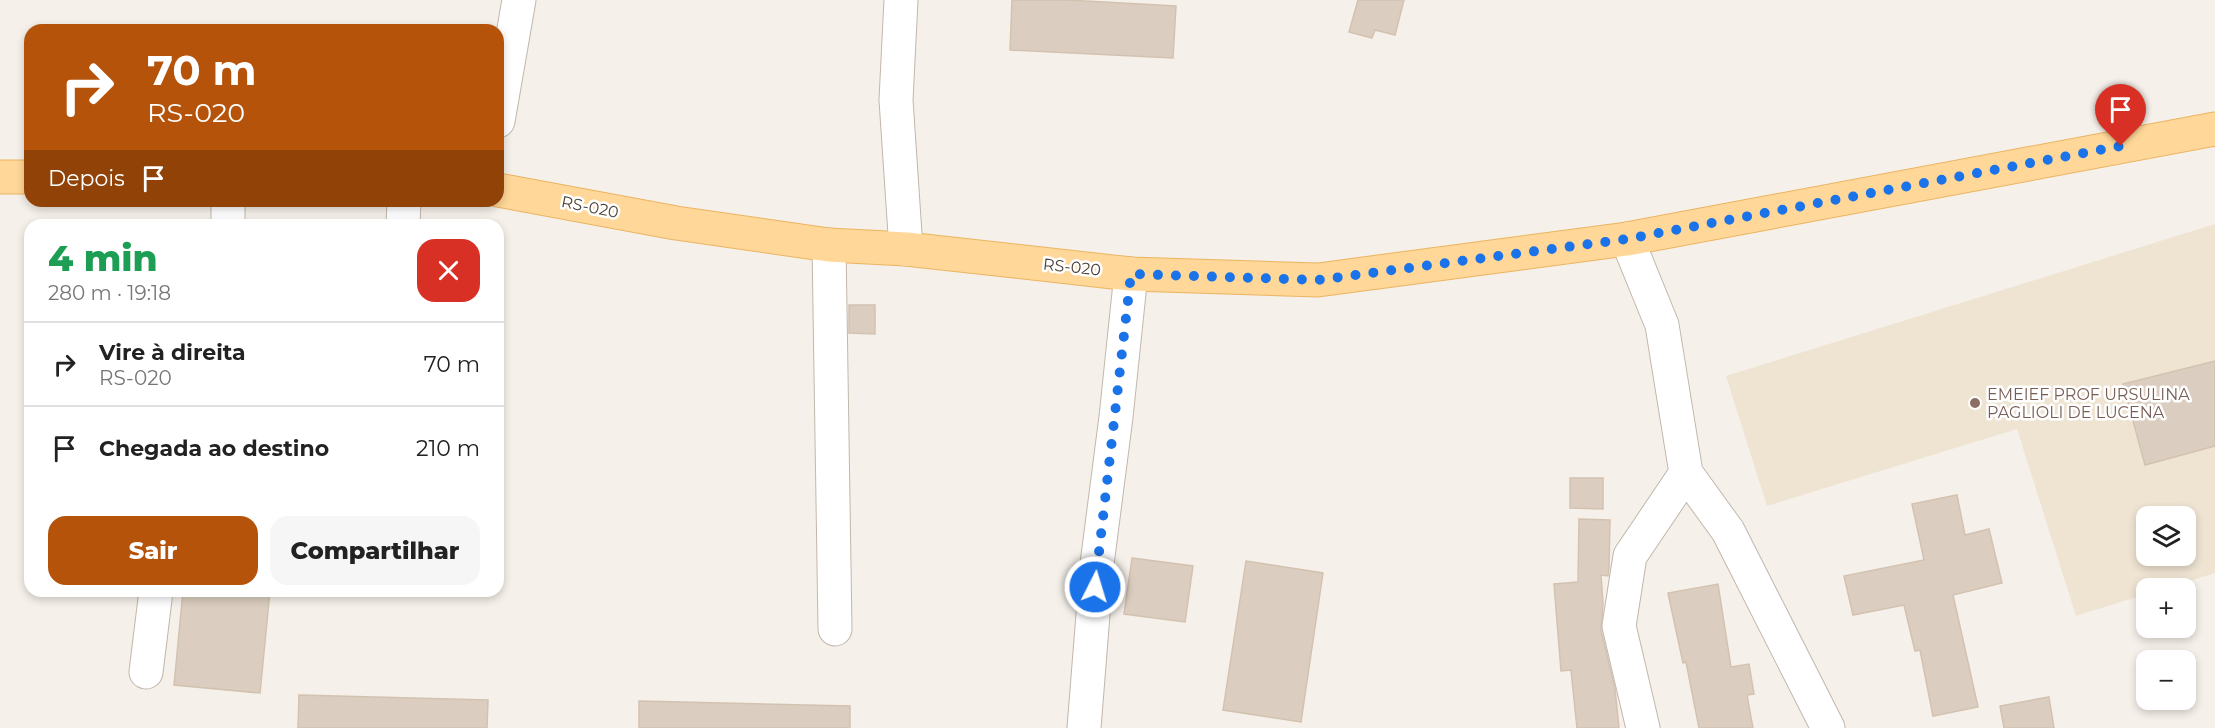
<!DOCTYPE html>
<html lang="pt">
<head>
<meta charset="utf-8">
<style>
  body { margin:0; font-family:Montserrat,sans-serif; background:#f6f6f6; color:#222; height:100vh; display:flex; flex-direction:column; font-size:22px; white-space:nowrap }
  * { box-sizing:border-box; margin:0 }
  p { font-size:20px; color:#767676 }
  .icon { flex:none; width:33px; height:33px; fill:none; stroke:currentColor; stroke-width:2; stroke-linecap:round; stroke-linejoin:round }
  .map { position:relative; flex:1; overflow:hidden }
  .side { position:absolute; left:24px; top:219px; width:480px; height:378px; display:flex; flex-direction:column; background:#fff; border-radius:18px; box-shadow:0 3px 9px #0003 }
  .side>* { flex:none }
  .banner { position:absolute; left:24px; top:24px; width:480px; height:183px; border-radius:18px; box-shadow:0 3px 9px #0003; background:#b45309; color:#fff; overflow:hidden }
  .controls { position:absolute; left:2136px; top:506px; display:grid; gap:12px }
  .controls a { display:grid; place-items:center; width:60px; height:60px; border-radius:12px; background:#fff; box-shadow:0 3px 9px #0003; font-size:30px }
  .pin { position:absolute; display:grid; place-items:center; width:51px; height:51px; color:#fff; margin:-62px -26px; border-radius:50% 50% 50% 0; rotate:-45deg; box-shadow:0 0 6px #0007 }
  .pin .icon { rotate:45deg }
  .me { position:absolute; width:66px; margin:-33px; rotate:5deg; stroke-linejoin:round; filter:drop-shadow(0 0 4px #0008) }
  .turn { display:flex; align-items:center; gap:21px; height:126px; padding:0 24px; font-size:27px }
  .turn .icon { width:78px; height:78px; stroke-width:2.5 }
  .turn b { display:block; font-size:42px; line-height:51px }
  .then { display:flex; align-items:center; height:57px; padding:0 24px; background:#0003; gap:12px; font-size:22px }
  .round { display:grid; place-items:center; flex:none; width:63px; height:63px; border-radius:18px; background:#f6f6f6 }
  .overview { display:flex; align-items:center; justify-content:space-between; height:102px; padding:0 24px }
  h1 { font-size:36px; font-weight:800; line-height:45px; color:#1e9e55 }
  .action { display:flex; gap:12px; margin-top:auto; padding:12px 24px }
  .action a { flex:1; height:69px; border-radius:18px; background:#b45309; color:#fff; font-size:24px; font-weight:800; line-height:69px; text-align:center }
  .action a+a { background:#f6f6f6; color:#222 }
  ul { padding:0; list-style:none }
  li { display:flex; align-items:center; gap:18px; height:84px; padding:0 24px; border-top:2px solid #e0e0e0 }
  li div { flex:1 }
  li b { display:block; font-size:22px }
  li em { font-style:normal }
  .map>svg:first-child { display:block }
  .education { fill:#efe4d2; fill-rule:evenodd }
  .building { fill:#dbcec0; stroke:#d3c2b0; stroke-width:1.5 }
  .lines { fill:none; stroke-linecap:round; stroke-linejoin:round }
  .minor-casing { stroke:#c2b7ab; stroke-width:35 }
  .major-casing { stroke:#ebb461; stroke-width:35 }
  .minor { stroke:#fff; stroke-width:33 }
  .major { stroke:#ffd798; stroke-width:33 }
  .route { stroke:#1a73e8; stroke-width:10; stroke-dasharray:0 18 }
  .education-dot { fill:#8d6e63; stroke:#fff; stroke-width:2 }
  .labels { text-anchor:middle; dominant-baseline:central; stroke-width:5; stroke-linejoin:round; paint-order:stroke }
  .street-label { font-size:16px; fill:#4a4037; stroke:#fff }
  .education-label { font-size:16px; fill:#785e54; stroke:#fff; text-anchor:start }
</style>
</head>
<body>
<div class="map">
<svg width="2215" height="728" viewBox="0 0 2215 728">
  <rect width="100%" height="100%" fill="#f5f0e9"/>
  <path class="education" d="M 2215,224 L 2215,573 L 2167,588 L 2146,588 L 2146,594 L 2076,616 L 2017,429 L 1767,506 L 1726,376 ZM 2146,516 L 2186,516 L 2186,555 L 2146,555 Z"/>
  <path class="building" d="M 1012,0 L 1067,0 L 1176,6 L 1173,58 L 1010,50 Z
    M 1358,0 L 1404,0 L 1395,35 L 1375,30 L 1372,38 L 1349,32 Z
    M 849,305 L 875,305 L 875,334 L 849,333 Z
    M 2215,361 L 2215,446 L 2145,465 L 2123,384 Z
    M 1570,478 L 1603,478 L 1603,509 L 1570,508 Z
    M 1957,495 L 1965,535 L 1989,529 L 2002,583 L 1953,595 L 1978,707 L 1933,716 L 1920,650 L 1915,651 L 1904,605 L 1853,615 L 1844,576 L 1924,560 L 1912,504 Z
    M 1579,519 L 1610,520 L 1609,567 L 1608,576 L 1601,575 L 1603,604 L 1601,630 L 1615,689 L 1619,728 L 1577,728 L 1571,670 L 1561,671 L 1554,584 L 1578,582 Z
    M 1132,558 L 1193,566 L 1185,622 L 1124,614 Z
    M 1246,561 L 1323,573 L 1301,722 L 1223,710 Z
    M 1718,584 L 1731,667 L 1749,664 L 1754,694 L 1747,695 L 1753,728 L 1699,728 L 1686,662 L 1683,663 L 1668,593 Z
    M 183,591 L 270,591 L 260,693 L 174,685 Z
    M 299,695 L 488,700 L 487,728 L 298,728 Z
    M 2049,697 L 2054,728 L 2004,728 L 2000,706 Z
    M 639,701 L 850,706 L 850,728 L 639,728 Z"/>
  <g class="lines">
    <defs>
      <path id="minor" d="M 901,0 L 896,100 L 906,249
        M 498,121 L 519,0
        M 228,201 L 228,225
        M 403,225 L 404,201
        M 1627,239 L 1662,325 L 1686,473 L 1728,531 L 1828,728
        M 829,245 L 835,629
        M 146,672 L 156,591
        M 1084,728 L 1097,564 L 1116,417 L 1131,274
        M 1643,728 L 1619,626 L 1630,556 L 1686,473"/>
      <path id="major" d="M 0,177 L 30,177
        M 498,190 L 676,223 L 829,245 L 906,249 L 1131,274 L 1318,280 L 1627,239 L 2215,129"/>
    </defs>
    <use href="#minor" class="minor-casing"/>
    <use href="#major" class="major-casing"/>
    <use href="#minor" class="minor"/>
    <use href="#major" class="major"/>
  </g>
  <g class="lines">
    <path class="route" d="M 1095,587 L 1131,274 L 1318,280 L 1627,239 L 2121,146"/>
  </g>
  <circle class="education-dot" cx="1975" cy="403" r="6"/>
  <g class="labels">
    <g class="street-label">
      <text transform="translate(590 207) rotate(11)">RS-020</text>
      <text transform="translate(1072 267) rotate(6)">RS-020</text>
    </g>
    <g class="education-label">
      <text x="1987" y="394">EMEIEF PROF URSULINA<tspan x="1987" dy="18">PAGLIOLI DE LUCENA</tspan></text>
    </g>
  </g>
</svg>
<div class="controls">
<a><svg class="icon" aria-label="layers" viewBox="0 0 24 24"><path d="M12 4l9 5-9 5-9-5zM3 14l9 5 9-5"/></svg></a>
<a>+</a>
<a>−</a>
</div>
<div class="pin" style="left:2121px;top:146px;background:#d93025"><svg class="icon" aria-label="arrive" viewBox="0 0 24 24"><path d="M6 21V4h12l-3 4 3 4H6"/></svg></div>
<svg class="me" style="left:1095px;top:587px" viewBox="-20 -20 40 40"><circle r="17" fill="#1a73e8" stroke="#fff" stroke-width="3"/><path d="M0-11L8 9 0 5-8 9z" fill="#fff"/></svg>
<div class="banner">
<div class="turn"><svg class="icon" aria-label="right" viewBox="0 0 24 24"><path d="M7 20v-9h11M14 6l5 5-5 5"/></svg><div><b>70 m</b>RS-020</div></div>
<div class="then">Depois<svg class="icon" aria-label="arrive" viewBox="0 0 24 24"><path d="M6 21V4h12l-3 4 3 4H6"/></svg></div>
</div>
<section class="side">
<div class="overview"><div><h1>4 min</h1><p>280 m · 19:18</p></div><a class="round" style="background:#d93025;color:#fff"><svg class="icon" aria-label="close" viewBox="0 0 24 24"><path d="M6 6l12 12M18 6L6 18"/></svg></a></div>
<ul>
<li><svg class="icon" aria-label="right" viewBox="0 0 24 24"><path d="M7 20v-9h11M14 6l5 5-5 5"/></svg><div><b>Vire à direita</b><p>RS-020</p></div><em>70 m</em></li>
<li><svg class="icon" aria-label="arrive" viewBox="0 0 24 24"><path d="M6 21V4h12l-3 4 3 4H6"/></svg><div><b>Chegada ao destino</b></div><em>210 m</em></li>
</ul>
<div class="action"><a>Sair</a><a>Compartilhar</a></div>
</section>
</div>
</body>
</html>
